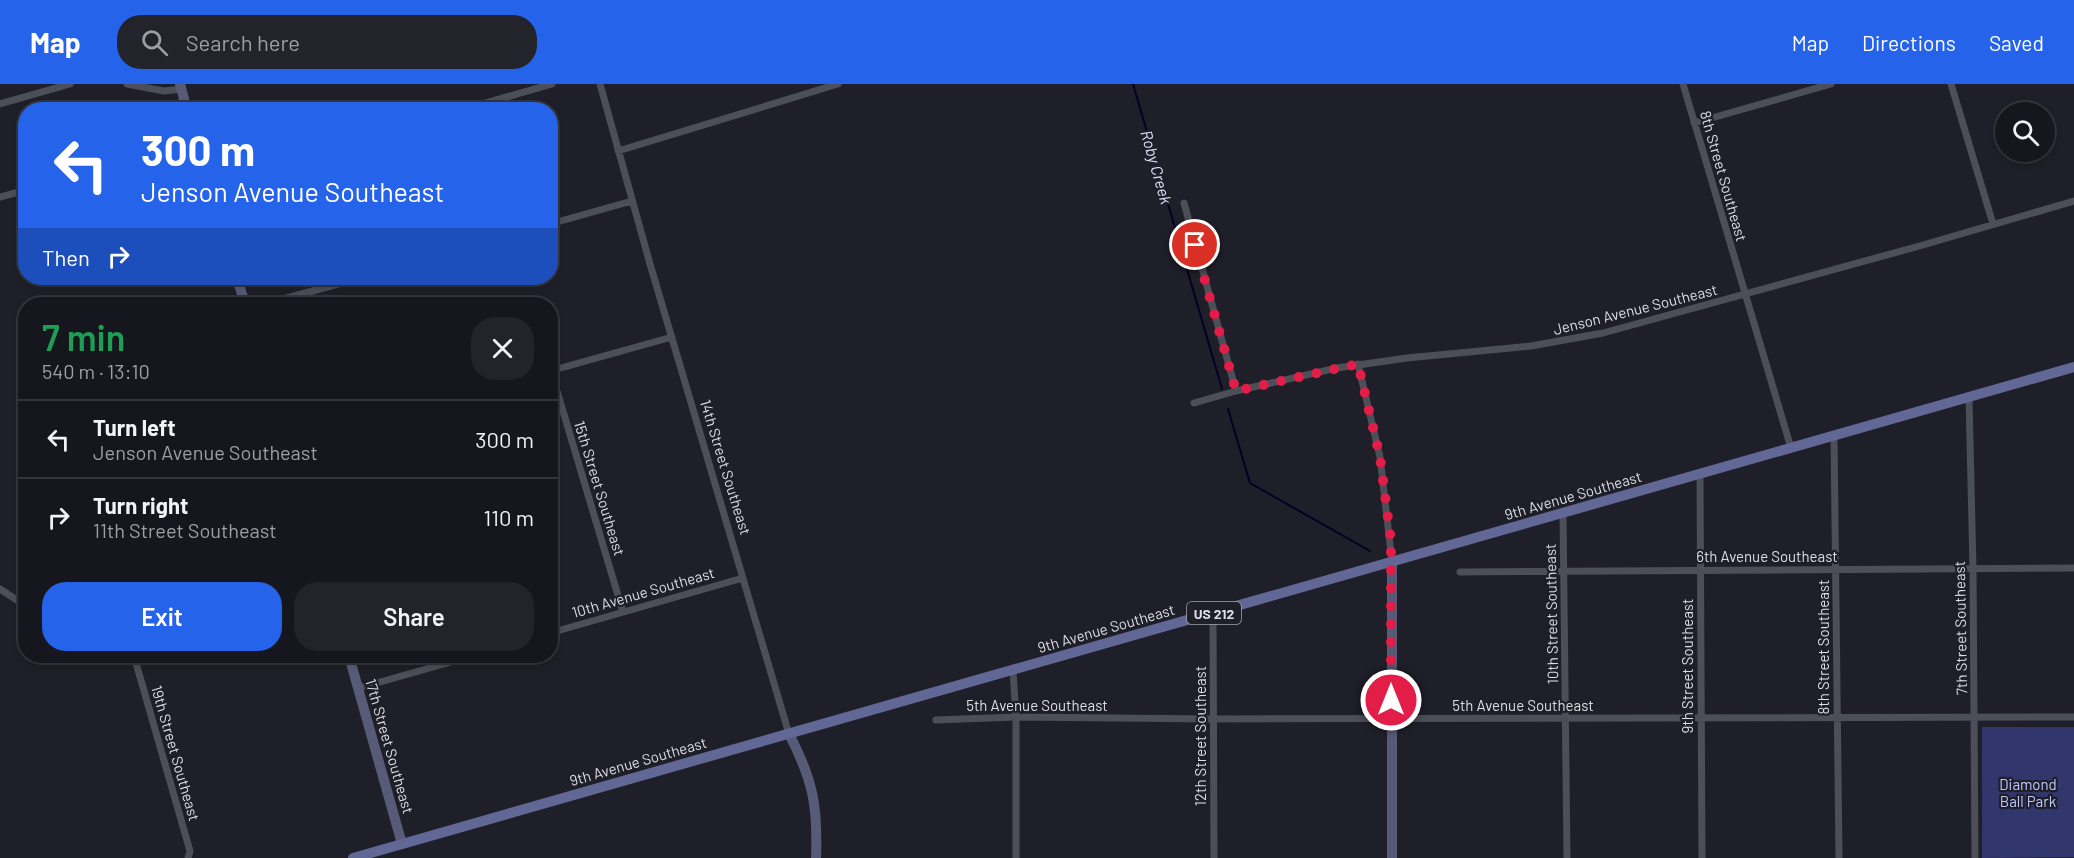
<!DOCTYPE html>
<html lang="en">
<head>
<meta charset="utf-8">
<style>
  body { margin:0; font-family:Barlow,sans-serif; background:#23242b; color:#f1f3f6; height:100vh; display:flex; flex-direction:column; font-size:22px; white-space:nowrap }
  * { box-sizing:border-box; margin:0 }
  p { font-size:20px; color:#9e9fa4 }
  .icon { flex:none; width:33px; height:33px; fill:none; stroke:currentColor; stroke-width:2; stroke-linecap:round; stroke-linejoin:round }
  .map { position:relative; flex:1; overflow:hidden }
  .sheet { position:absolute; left:18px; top:213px; width:540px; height:366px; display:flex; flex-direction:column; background:#16171e; border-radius:24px; box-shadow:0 3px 9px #0003,0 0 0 2px #35363c }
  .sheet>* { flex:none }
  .banner { position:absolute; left:18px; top:18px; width:540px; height:183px; border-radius:24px; box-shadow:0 3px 9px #0003,0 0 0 2px #35363c; background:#2563eb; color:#fff; overflow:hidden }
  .fabs { position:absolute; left:1995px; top:18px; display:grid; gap:12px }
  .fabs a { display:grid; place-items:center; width:60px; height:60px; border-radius:50%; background:#16171e; box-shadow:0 3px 9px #0003,0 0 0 2px #35363c; font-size:30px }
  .pin { position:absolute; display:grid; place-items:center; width:51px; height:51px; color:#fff; margin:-26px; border:3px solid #fff; border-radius:50%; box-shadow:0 2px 6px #0007 }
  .me { position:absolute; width:66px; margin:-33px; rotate:0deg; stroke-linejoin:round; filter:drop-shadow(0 0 4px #0008) }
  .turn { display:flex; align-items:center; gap:21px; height:126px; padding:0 24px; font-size:27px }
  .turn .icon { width:78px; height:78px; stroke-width:2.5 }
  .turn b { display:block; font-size:42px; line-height:51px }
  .then { display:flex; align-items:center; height:57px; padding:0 24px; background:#0003; gap:12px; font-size:22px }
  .round { display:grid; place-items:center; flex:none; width:63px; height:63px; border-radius:24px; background:#23242b }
  .summary { display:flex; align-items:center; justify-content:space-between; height:102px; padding:0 24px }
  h1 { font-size:36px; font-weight:600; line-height:45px; color:#1e9e55 }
  .primary-button { display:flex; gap:12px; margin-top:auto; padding:12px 24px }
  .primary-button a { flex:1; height:69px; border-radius:24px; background:#2563eb; color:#fff; font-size:24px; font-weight:600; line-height:69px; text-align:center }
  .primary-button a+a { background:#23242b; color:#f1f3f6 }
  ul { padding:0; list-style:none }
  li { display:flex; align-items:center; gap:18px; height:78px; padding:0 24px; border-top:2px solid #35363c }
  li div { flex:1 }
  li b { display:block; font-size:22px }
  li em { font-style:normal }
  header { display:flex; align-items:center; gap:36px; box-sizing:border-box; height:84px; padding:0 30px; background:#2563eb; color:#fff }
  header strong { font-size:28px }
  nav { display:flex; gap:33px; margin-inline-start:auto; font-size:21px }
  .search { width:420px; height:54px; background:#23242b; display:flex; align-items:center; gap:15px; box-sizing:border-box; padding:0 21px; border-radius:24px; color:#9e9fa4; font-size:22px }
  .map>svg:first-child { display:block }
  .green { fill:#31366c }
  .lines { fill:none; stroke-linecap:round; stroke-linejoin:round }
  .stream { stroke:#040025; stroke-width:2 }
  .street { stroke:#4c4e58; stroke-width:7 }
  .secondary { stroke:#575b77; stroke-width:10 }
  .primary { stroke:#626895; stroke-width:10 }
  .route { stroke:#e11d48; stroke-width:10; stroke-dasharray:0 18 }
  .labels { text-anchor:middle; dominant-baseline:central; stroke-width:4.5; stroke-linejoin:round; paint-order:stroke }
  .shield { fill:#1e1f28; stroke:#a3a5ac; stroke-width:1.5 }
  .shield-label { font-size:14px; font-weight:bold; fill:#dcdee4 }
  .street-label { font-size:15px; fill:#dcdee4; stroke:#1e1f28 }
  .park-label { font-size:15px; fill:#bdc8ff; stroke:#1e1f28 }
  .water-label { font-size:16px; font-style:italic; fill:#dde1f4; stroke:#1e1f28 }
</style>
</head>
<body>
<header>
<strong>Map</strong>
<div class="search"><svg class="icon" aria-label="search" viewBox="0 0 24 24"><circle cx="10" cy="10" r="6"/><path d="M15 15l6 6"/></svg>Search here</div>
<nav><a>Map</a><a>Directions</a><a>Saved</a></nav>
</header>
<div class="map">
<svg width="2074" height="774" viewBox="0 0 2074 774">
  <rect width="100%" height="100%" fill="#1e1f28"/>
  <path class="green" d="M 1982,643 L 2074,643 L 2074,773 L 1982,774 Z"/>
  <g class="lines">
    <path class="stream" d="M 1133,0 L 1222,305
      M 1228,325 L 1250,399 L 1370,467"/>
    <path class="street" d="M 127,0 L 164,7 L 181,5
      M 600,0 L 650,180 L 789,650
      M 1683,0 L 1791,364
      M 1951,0 L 1993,140
      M 0,20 L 70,0
      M 157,26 L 185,17
      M 461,26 L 552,0
      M 1694,39 L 1831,0
      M 618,67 L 838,0
      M 0,113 L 26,106
      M 1184,119 L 1236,307
      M 550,140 L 632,117
      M 265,220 L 360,194
      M 1358,280 L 1380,373 L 1392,478
      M 550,287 L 672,253
      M 551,287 L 623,528
      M 1969,313 L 1973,485 L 1975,774
      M 1194,319 L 1236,307 L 1337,284 L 1407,274 L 1531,262 L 1603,249 L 1923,161 L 2074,117
      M 1834,352 L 1839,774
      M 1700,390 L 1702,774
      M 1563,429 L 1567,774
      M 1460,488 L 2074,484
      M 0,505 L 26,522
      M 1213,529 L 1214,774
      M 550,549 L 743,494
      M 134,572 L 190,767 L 188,774
      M 1013,586 L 1016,633 L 1016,774
      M 359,604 L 472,572
      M 936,636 L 1016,633 L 1213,635 L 2074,633"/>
    <path class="secondary" d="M 180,0 L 187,26
      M 237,194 L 245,220
      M 1392,478 L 1392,774
      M 349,572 L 402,760
      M 789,650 C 813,696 818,722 816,774"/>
    <path class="primary" d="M 353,774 L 2074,283"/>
  </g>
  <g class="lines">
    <path class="route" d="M 1195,161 L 1236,307 L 1358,280 L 1380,373 L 1391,457 L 1391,616"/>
  </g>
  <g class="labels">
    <rect class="shield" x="1187" y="518" width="54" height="22" rx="4.5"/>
    <g class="shield-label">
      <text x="1214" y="529">US 212</text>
    </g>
    <g class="street-label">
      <text transform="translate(1724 92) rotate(74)">8th Street Southeast</text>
      <text transform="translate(1635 225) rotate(-14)">Jenson Avenue Southeast</text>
      <text transform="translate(726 383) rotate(73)">14th Street Southeast</text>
      <text transform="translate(600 404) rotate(73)">15th Street Southeast</text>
      <text transform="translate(1573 411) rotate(-16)">9th Avenue Southeast</text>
      <text x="1767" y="472">6th Avenue Southeast</text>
      <text transform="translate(643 508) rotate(-16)">10th Avenue Southeast</text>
      <text transform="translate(1551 530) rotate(-91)">10th Street Southeast</text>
      <text transform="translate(1106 544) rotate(-16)">9th Avenue Southeast</text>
      <text transform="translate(1960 544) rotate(-91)">7th Street Southeast</text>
      <text transform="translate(1823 563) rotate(-90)">8th Street Southeast</text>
      <text transform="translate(1687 582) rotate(-90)">9th Street Southeast</text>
      <text x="1037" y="621">5th Avenue Southeast</text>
      <text x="1523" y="621">5th Avenue Southeast</text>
      <text transform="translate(1200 652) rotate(-90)">12th Street Southeast</text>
      <text transform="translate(390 662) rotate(74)">17th Street Southeast</text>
      <text transform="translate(176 669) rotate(74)">19th Street Southeast</text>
      <text transform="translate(638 677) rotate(-16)">9th Avenue Southeast</text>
    </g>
    <g class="park-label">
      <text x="2028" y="700">Diamond<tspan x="2028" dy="17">Ball Park</tspan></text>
    </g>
    <g class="water-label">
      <text transform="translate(1157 83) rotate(74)">Roby Creek</text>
    </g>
  </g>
</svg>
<div class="fabs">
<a><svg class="icon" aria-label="search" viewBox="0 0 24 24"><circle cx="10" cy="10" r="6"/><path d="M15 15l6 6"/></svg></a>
</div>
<div class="pin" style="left:1195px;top:161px;background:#d93025"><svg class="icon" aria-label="arrive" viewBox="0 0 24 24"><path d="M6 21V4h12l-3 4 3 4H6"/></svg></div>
<svg class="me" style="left:1391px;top:616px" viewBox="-20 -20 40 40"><circle r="17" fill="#e11d48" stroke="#fff" stroke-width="3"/><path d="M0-11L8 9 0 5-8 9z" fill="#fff"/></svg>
<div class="banner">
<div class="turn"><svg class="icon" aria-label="left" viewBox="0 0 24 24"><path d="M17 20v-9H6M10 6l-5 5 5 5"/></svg><div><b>300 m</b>Jenson Avenue Southeast</div></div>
<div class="then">Then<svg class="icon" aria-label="right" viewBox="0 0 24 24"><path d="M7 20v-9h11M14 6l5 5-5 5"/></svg></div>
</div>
<section class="sheet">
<div class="summary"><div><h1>7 min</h1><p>540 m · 13:10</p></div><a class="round"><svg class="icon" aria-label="close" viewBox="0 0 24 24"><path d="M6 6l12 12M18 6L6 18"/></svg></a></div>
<ul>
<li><svg class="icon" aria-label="left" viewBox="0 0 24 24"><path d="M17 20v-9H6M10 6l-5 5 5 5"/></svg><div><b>Turn left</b><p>Jenson Avenue Southeast</p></div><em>300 m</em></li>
<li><svg class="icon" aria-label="right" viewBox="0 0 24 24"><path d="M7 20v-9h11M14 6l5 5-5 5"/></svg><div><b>Turn right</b><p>11th Street Southeast</p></div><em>110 m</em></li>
</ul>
<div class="primary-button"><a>Exit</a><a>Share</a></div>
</section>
</div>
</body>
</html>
